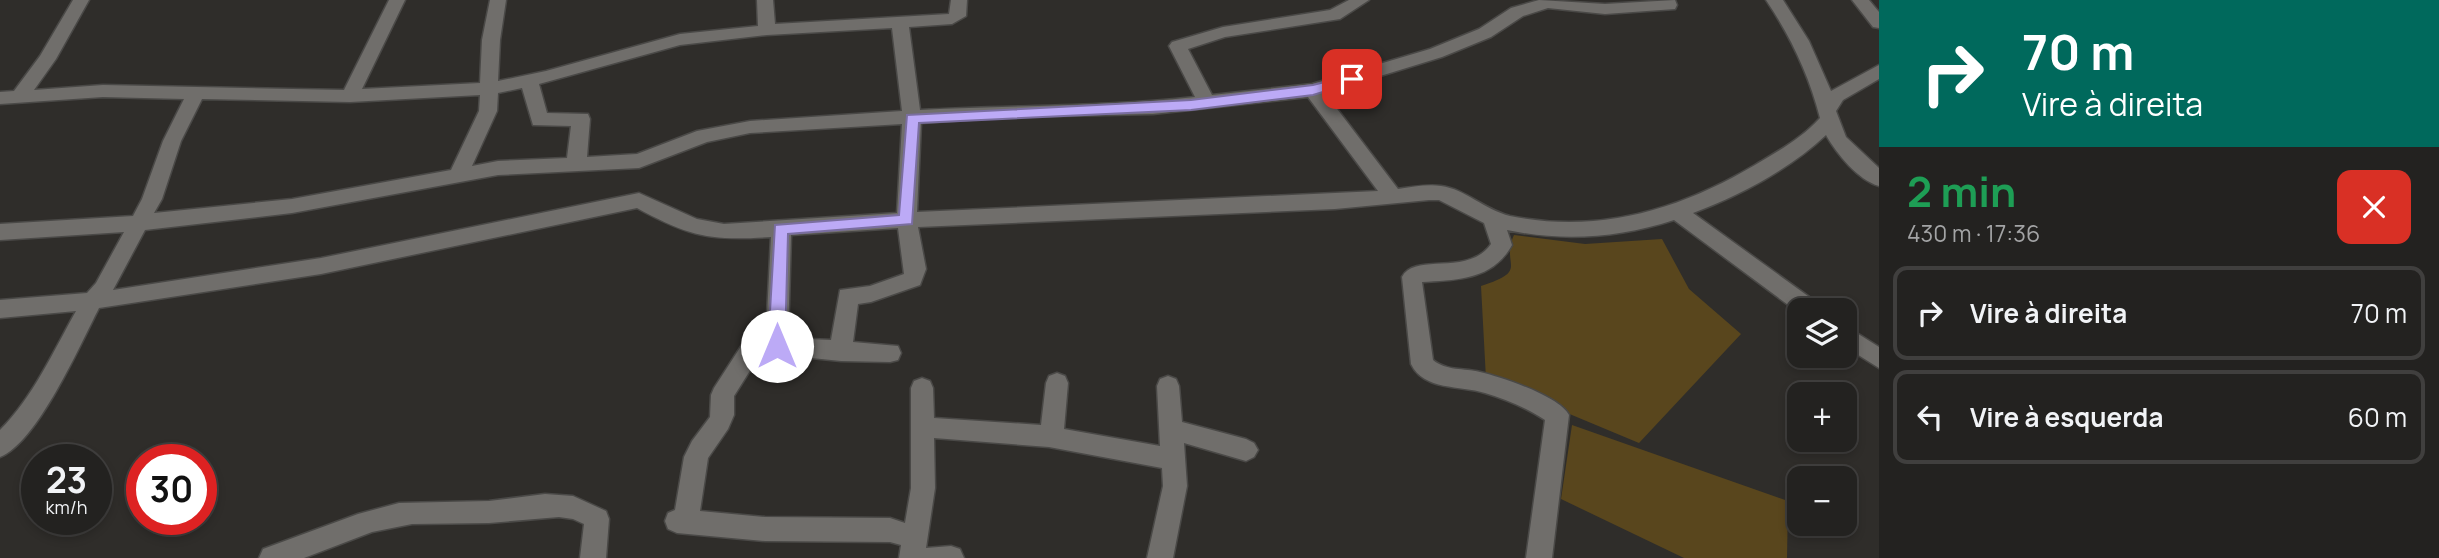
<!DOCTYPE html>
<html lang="pt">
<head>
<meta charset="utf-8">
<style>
  body { margin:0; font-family:Manrope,sans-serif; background:#2b2a29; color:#f1f3f6; height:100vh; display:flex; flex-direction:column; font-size:26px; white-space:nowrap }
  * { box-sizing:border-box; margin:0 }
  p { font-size:23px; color:#a3a4a5 }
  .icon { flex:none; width:38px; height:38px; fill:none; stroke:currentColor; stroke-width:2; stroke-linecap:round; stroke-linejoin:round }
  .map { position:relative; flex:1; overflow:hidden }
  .sheet { display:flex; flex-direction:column; background:#232220; width:560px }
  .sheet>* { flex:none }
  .banner { background:#00695c; color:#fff; overflow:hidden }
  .buttons { position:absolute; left:1787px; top:298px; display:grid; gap:14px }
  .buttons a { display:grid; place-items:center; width:70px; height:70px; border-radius:14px; background:#232220; box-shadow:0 4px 10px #0003,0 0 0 2px #403f3e; font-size:35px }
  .speed { position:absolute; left:21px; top:444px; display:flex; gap:14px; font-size:35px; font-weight:700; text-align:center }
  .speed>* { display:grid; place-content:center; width:91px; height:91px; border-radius:50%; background:#232220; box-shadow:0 4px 10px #0003,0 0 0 2px #403f3e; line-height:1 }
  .speed small { font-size:18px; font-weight:400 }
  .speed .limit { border:10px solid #d22; background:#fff; color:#111 }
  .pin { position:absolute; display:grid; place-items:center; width:60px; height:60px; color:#fff; margin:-30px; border-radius:14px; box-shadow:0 4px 10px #0006 }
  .me { position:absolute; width:77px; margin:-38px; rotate:0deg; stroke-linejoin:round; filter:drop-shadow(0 0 5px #0008) }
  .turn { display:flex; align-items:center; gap:24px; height:147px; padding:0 28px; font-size:32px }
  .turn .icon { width:91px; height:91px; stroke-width:2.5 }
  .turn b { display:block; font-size:49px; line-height:60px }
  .round { display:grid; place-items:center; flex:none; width:74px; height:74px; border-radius:14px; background:#2b2a29 }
  .headline { display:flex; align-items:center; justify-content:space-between; height:119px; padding:0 28px }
  h1 { font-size:42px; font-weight:700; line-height:52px; color:#1e9e55 }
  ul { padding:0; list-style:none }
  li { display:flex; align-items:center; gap:21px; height:94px; margin:0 14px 10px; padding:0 14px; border:4px solid #403f3e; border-radius:14px }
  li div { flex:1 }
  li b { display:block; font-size:26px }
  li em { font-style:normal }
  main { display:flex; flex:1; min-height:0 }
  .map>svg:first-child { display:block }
  .green { fill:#59461d }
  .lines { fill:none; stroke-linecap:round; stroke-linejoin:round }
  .minor-casing { stroke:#4a4947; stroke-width:3 }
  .minor { fill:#706e6b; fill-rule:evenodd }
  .route { fill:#bcaaf6; stroke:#7a6ea0; stroke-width:2 }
</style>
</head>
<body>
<main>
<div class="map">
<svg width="1879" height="558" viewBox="0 0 1879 558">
  <rect width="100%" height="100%" fill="#2f2d2a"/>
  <path class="green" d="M 1514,235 L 1585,244 L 1662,239 L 1689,289 L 1741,334 L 1639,443 L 1486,379 L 1481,286 C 1531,270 1500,266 1514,235 Z
    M 1572,425 L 1788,501 L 1787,558 L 1684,558 L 1561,499 Z"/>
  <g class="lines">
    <defs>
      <path id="minor" d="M 73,0 L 89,0 L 56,59 L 34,90 L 103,85 L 344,90 L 389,0 L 405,0 L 362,89 L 480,83 L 482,40 L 490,0 L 506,0 L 500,40 L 498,81 L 546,71 L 680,34 L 758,26 L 757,0 L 773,0 L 775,24 L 949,14 L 951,0 L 967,0 L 966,16 L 952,24 L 909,27 L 920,110 C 1012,105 1104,107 1195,97 L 1169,46 L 1172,42 L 1223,27 L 1330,10 L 1349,0 L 1369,0 L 1340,19 L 1225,37 L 1188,49 L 1212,95 L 1312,84 L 1430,49 L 1479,29 L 1511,8 L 1539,0 L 1605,4 L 1675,0 L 1677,5 L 1675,9 L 1605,14 L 1548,8 L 1523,16 L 1491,37 L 1442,57 L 1325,93 L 1398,189 C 1412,187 1427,184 1441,186 C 1465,189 1485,210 1510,216 C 1598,234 1679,210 1755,165 C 1778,151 1801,139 1820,118 C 1809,75 1791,37 1766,0 L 1783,0 L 1809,41 L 1831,91 L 1879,65 L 1879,79 L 1843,100 L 1836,111 L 1846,137 L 1879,168 L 1879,186 C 1858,180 1837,154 1826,135 C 1790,169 1739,196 1693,213 L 1819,304 L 1822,310 L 1799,310 L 1799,313 L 1674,220 C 1618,238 1564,242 1507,230 L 1512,245 C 1493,280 1457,280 1422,282 L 1433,360 C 1446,371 1464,368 1480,372 C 1501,377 1559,396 1569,415 L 1552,558 L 1526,558 L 1545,420 C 1527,408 1505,399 1485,393 C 1460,385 1424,391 1411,364 L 1402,277 C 1415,252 1468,277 1491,244 L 1484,223 L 1439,200 L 1429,200 L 1335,209 L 918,227 L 926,269 L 920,285 L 871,302 L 858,304 L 853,342 L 898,346 L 901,353 L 898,360 L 890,362 L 841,361 L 761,353 L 734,396 L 734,415 L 728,429 L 708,458 L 700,511 L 765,517 L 890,518 L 905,523 L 911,488 L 911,388 L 914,381 L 922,378 L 930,381 L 933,388 L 934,418 L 1041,425 L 1046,383 L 1049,376 L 1057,373 L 1065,376 L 1068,383 L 1064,429 L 1160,446 L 1157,386 L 1160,379 L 1168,376 L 1176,379 L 1179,386 L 1182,422 L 1246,439 L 1254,443 L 1258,450 L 1254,457 L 1246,461 L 1184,443 L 1187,486 L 1173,558 L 1147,558 L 1163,486 L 1162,468 L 1049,447 L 934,438 L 935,488 L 926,548 L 951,546 L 960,549 L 964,558 L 899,558 L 901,545 L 890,542 L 765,541 L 677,533 L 668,529 L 665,521 L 668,513 L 675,510 L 684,457 L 692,441 L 710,417 L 711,395 L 714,388 L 745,340 L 766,335 L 771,237 C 711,241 690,237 637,208 L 321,274 L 99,308 C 80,345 37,443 0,457 L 0,430 C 33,397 53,352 76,311 L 0,318 L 0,300 L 87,293 L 96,283 L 124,232 L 0,240 L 0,224 L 133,216 L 142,199 L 163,141 L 184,99 L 103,97 L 0,104 L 0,92 L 14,91 L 40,56 ZM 892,28 L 902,111 L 750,121 L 697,131 L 637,154 L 587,157 L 590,119 L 588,114 L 547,113 L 539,84 L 680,45 L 767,35 ZM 522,88 L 533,125 L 571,126 L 567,158 L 498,161 L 472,166 L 497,111 L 498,93 ZM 480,95 L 479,111 L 451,170 L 292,199 L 154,213 L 162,199 L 181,141 L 202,99 L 350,102 ZM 1308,97 L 1378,191 L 917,212 L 921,123 L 1010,117 L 1153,114 ZM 902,124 L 897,213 L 724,224 L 697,219 L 639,193 L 321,258 L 113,290 L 145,230 L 292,213 L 498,175 L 639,168 L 707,142 L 750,133 ZM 898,228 L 904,274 L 870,286 L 840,290 L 831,340 L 788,338 L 791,235 Z
        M 1852,0 L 1869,0 L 1879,12 L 1879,28 L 1873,27 Z
        M 1844,325 L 1879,347 L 1879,368 L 1844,346 Z
        M 545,494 L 573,496 L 606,511 L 609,519 L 606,558 L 580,558 L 584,524 L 573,519 L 559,517 L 489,523 L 412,524 L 372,532 L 304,558 L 259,558 L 263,549 L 358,514 L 399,503 L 489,501 Z"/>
    </defs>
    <use href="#minor" class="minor-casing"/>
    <use href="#minor" class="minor"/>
  </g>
  <path class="route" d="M 1352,75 L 1358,79 L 1356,82 L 1313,95 L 1191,110 L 919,123 L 912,224 L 788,234 L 785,346 L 783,351 L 771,351 L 768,346 L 775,225 L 899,215 L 907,115 L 1191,100 L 1313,85 Z"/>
</svg>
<div class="buttons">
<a><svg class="icon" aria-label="layers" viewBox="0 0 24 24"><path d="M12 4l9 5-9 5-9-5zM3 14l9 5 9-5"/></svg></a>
<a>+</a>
<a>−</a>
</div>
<div class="speed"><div>23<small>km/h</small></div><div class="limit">30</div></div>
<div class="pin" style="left:1352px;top:79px;background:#d93025"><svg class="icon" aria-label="arrive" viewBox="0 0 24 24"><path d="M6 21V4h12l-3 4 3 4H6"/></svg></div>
<svg class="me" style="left:777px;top:346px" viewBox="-20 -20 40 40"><circle r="19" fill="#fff"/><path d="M0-13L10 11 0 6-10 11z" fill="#bcaaf6"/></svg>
</div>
<section class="sheet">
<div class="banner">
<div class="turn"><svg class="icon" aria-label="right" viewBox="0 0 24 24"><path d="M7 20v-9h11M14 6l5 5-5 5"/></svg><div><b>70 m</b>Vire à direita</div></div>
</div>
<div class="headline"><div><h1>2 min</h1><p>430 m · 17:36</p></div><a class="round" style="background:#d93025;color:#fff"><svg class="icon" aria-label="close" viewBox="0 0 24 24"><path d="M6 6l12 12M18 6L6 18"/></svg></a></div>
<ul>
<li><svg class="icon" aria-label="right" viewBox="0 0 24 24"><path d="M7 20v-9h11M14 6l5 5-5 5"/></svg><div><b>Vire à direita</b></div><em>70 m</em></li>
<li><svg class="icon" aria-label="left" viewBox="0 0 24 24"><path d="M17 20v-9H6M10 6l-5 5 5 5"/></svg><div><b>Vire à esquerda</b></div><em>60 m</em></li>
</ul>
</section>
</main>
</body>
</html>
